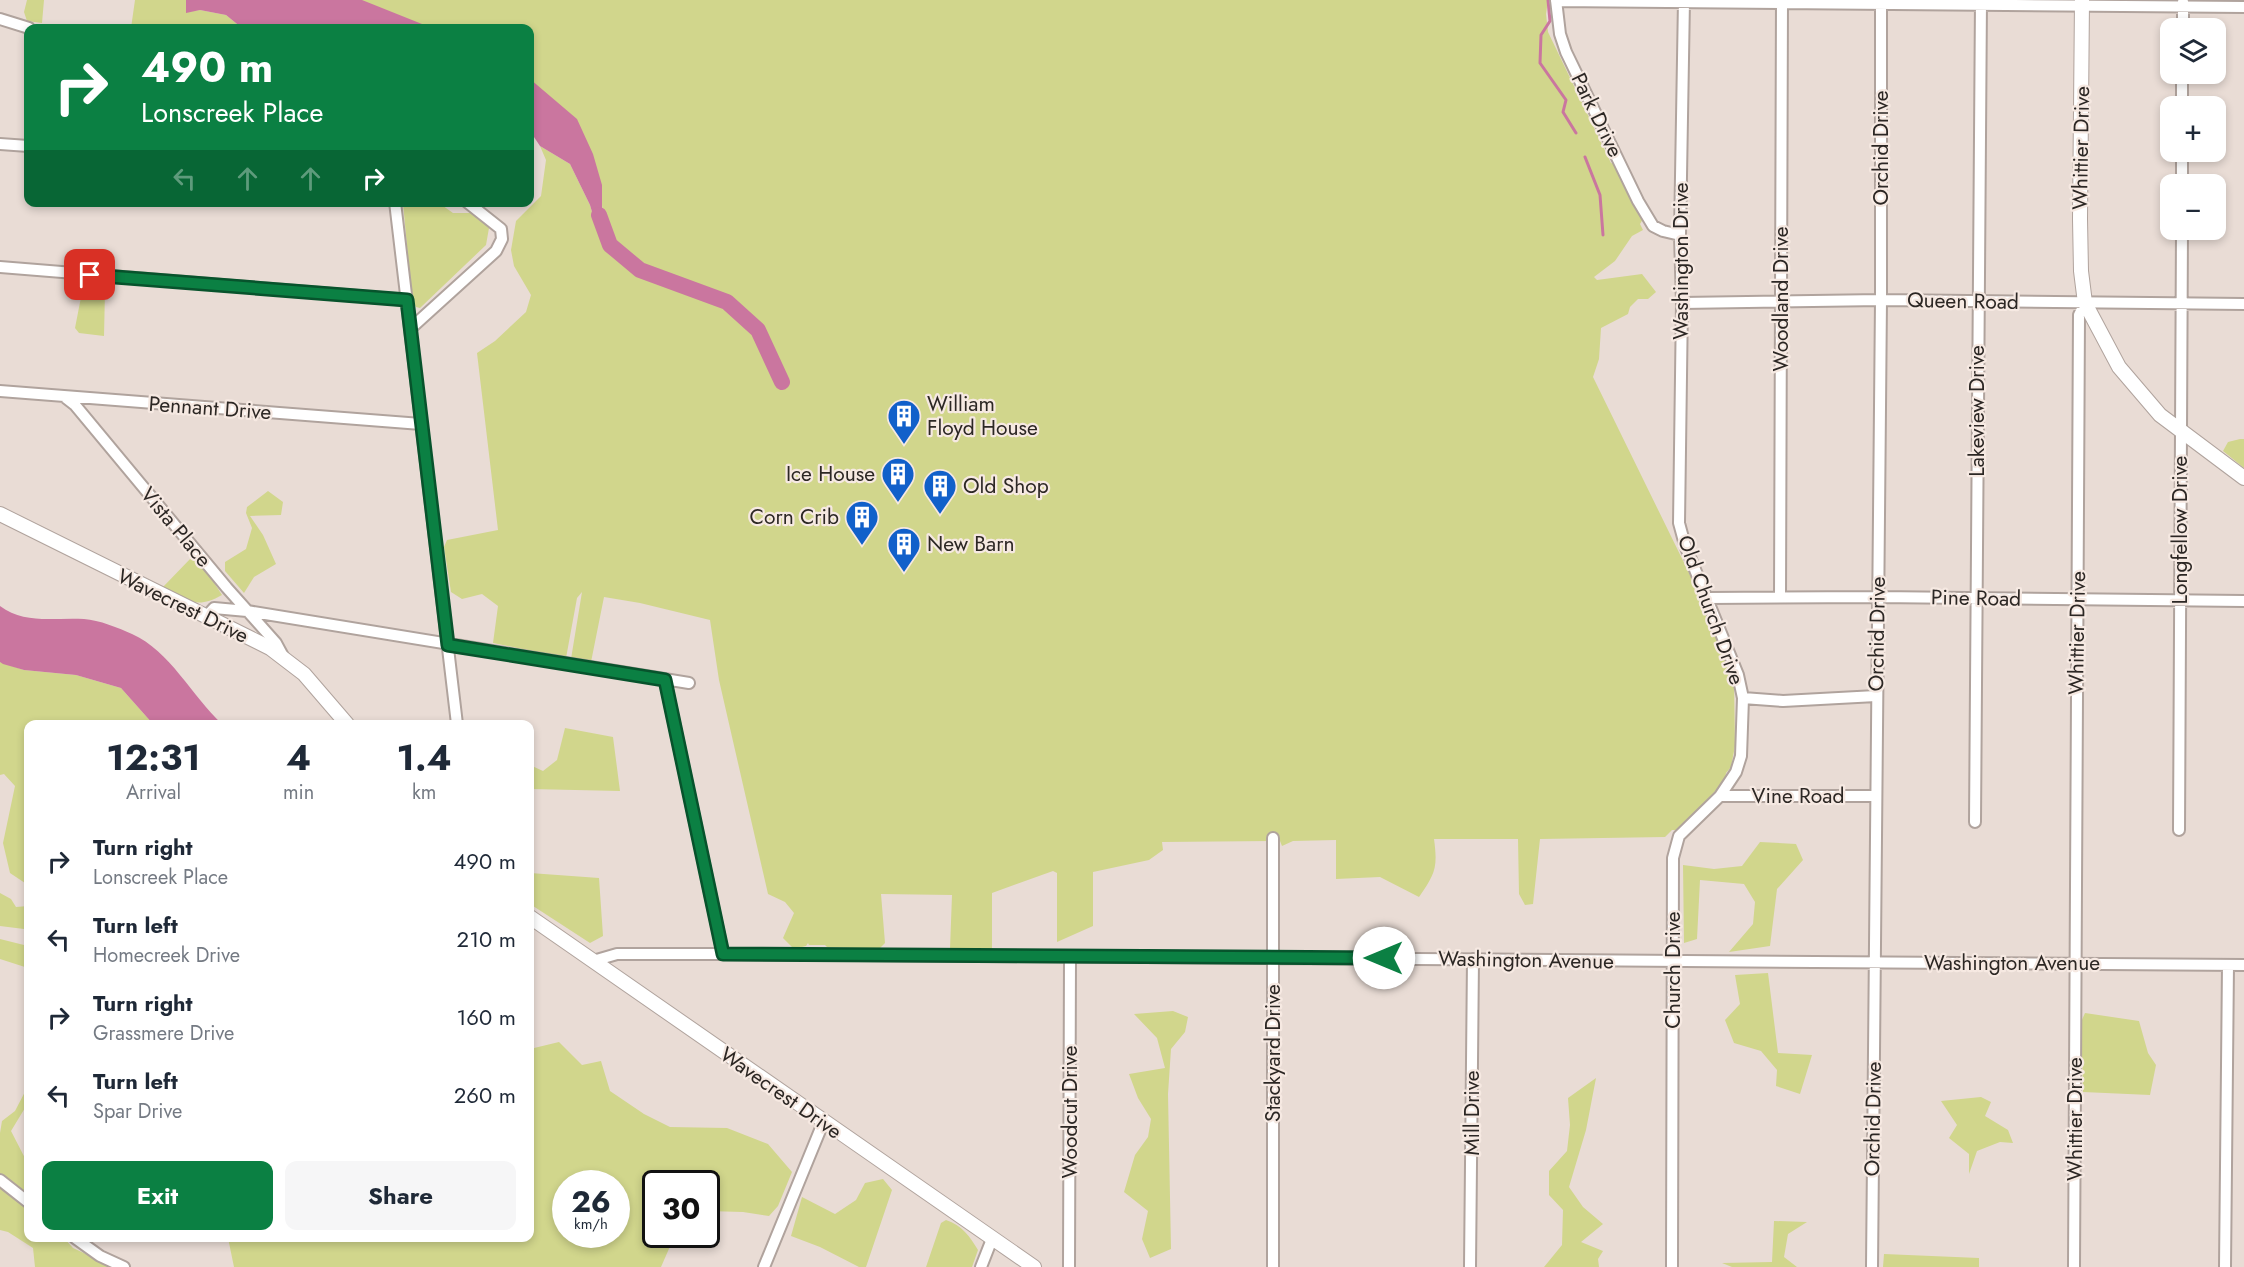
<!DOCTYPE html>
<html lang="en">
<head>
<meta charset="utf-8">
<style>
  body { margin:0; font-family:Jost,sans-serif; background:#f6f6f7; color:#1f2937; height:100vh; display:flex; flex-direction:column; font-size:22px; white-space:nowrap }
  * { box-sizing:border-box; margin:0 }
  p { font-size:20px; color:#747a83 }
  .icon { flex:none; width:33px; height:33px; fill:none; stroke:currentColor; stroke-width:2; stroke-linecap:round; stroke-linejoin:round }
  .map { position:relative; flex:1; overflow:hidden }
  .sheet { position:absolute; left:24px; top:720px; width:510px; height:522px; display:flex; flex-direction:column; background:#fff; border-radius:12px; box-shadow:0 3px 9px #0003 }
  .sheet>* { flex:none }
  .hud { position:absolute; left:24px; top:24px; width:510px; height:183px; border-radius:12px; box-shadow:0 3px 9px #0003; background:#0b8043; color:#fff; overflow:hidden }
  .tools { position:absolute; left:2160px; top:18px; display:grid; gap:12px }
  .tools a { display:grid; place-items:center; width:66px; height:66px; border-radius:12px; background:#fff; box-shadow:0 3px 9px #0003; font-size:30px }
  .speed { position:absolute; left:552px; top:1170px; display:flex; gap:12px; font-size:30px; font-weight:700; text-align:center }
  .speed>* { display:grid; place-content:center; width:78px; height:78px; border-radius:50%; background:#fff; box-shadow:0 3px 9px #0003; line-height:1 }
  .speed small { font-size:15px; font-weight:400 }
  .speed .limit { border:3px solid #111; border-radius:9px; background:#fff; color:#111 }
  .pin { position:absolute; display:grid; place-items:center; width:51px; height:51px; color:#fff; margin:-26px; border-radius:12px; box-shadow:0 3px 9px #0006 }
  .me { position:absolute; width:66px; margin:-33px; rotate:270deg; stroke-linejoin:round; filter:drop-shadow(0 0 4px #0008) }
  .turn { display:flex; align-items:center; gap:21px; height:126px; padding:0 18px; font-size:27px }
  .turn .icon { width:78px; height:78px; stroke-width:2.5 }
  .turn b { display:block; font-size:42px; line-height:51px }
  .lanes { display:flex; align-items:center; height:57px; padding:0 18px; background:#0003; justify-content:center; gap:30px; direction:ltr }
  .lanes .off { opacity:.35 }
  .eta { display:flex; justify-content:space-evenly; align-items:center; height:102px; text-align:center }
  .eta b { font-size:36px; font-weight:700; line-height:42px }
  .primary-button { display:flex; gap:12px; margin-top:auto; padding:12px 18px }
  .primary-button a { flex:1; height:69px; border-radius:12px; background:#0b8043; color:#fff; font-size:24px; font-weight:700; line-height:69px; text-align:center }
  .primary-button a+a { background:#f6f6f7; color:#1f2937 }
  ul { padding:0; list-style:none }
  li { display:flex; align-items:center; gap:18px; height:78px; padding:0 18px }
  li div { flex:1 }
  li b { display:block; font-size:22px }
  li em { font-style:normal }
  .map>svg:first-child { display:block }
  .green { fill:#d1d68c; fill-rule:evenodd }
  .water { fill:#ca769f }
  .lines { fill:none; stroke-linecap:round; stroke-linejoin:round }
  .stream { stroke:#ca769f; stroke-width:3 }
  .river { stroke:#ca769f; stroke-width:16 }
  .minor-casing { stroke:#b0a39d; stroke-width:14 }
  .tertiary-casing { stroke:#b0a39d; stroke-width:16 }
  .minor { stroke:#fff; stroke-width:10 }
  .tertiary { stroke:#fff; stroke-width:14 }
  .route-casing { stroke:#07532c; stroke-width:15 }
  .route { stroke:#0b8043; stroke-width:10 }
  .labels { text-anchor:middle; dominant-baseline:central; stroke-width:4.5; stroke-linejoin:round; paint-order:stroke }
  .street-label { font-size:21px; fill:#2c2724; stroke:#f6e9e2 }
  .poi-label { font-size:21px; fill:#2c2724; stroke:#f6e9e2; text-anchor:start }
</style>
</head>
<body>
<div class="map">
<svg width="2244" height="1267" viewBox="0 0 2244 1267">
  <rect width="100%" height="100%" fill="#e9dcd5"/>
  <path class="green" d="M 27,0 L 44,0 L 42,23 L 27,21 L 24,12 Z
    M 135,0 L 186,0 L 186,12 L 200,10 L 226,15 L 242,28 L 131,28 Z
    M 324,0 L 1548,0 L 1546,14 L 1548,32 L 1611,163 L 1618,165 L 1643,219 L 1640,224 L 1643,230 L 1632,236 L 1615,261 L 1594,277 L 1597,280 L 1642,274 L 1656,292 L 1648,299 L 1638,299 L 1630,307 L 1628,314 L 1601,328 L 1599,359 L 1593,377 L 1692,579 L 1734,679 L 1735,746 L 1731,767 L 1726,773 L 1725,781 L 1678,830 L 1672,830 L 1665,837 L 1540,839 L 1533,904 L 1525,905 L 1519,894 L 1518,839 L 1434,839 C 1438,868 1435,874 1419,897 L 1380,877 L 1336,879 L 1336,840 L 1293,841 L 1282,846 L 1280,841 L 1162,842 L 1163,850 L 1149,860 L 1093,872 L 1093,926 L 1057,942 L 1057,873 L 1053,871 L 992,893 L 992,949 L 950,949 L 952,895 L 881,894 L 885,943 L 879,949 L 827,947 L 825,945 L 809,945 L 808,943 L 806,946 L 794,949 L 783,938 L 794,913 L 785,902 L 768,894 L 719,680 L 710,620 L 640,603 L 604,597 L 591,662 L 571,659 L 582,592 L 577,598 L 566,658 L 493,643 L 498,606 L 482,594 L 462,599 L 451,592 L 444,547 L 447,540 L 498,530 L 477,353 L 495,341 L 526,312 L 531,295 L 514,266 L 511,250 L 516,221 L 541,196 L 546,160 L 540,146 L 570,164 L 590,205 L 595,222 L 605,232 L 602,205 L 530,86 L 530,28 L 416,28 Z
    M 403,203 L 439,203 L 453,213 L 473,213 L 489,228 L 486,245 L 420,308 L 416,307 L 412,300 Z
    M 96,285 L 105,291 L 104,336 L 79,333 L 75,328 L 83,287 Z
    M 2240,439 L 2244,439 L 2244,468 L 2223,451 L 2228,442 Z
    M 268,491 L 283,502 L 281,515 L 250,516 L 263,535 L 276,564 L 254,577 L 244,593 L 225,571 L 225,562 L 246,549 L 252,528 L 246,513 L 247,507 Z
    M 191,558 L 198,558 L 222,595 C 196,610 186,600 163,587 Z
    M 0,662 L 24,670 L 76,675 L 121,688 L 153,724 L 28,724 L 28,885 L 10,873 L 3,843 L 15,786 L 4,774 L 0,775 Z
    M 565,728 L 613,737 L 620,791 L 530,789 L 530,765 L 543,771 L 557,760 Z
    M 1760,842 L 1796,844 L 1803,860 L 1777,889 L 1770,946 L 1729,952 L 1753,924 L 1755,902 L 1744,884 L 1700,880 L 1697,939 L 1684,943 L 1683,865 L 1714,869 L 1742,866 Z
    M 530,873 L 599,878 L 603,936 L 590,943 L 530,904 Z
    M 0,893 L 11,899 L 16,907 L 28,906 L 28,926 L 24,929 L 0,926 Z
    M 0,939 L 28,946 L 28,968 L 0,959 Z
    M 1768,973 L 1778,1053 L 1812,1055 L 1800,1094 L 1776,1086 L 1777,1070 L 1761,1051 L 1734,1043 L 1725,1020 L 1740,1004 L 1735,975 Z
    M 1173,1011 L 1188,1017 L 1185,1032 L 1171,1049 L 1168,1094 L 1171,1249 L 1150,1258 L 1142,1239 L 1148,1211 L 1124,1192 L 1135,1155 L 1148,1137 L 1151,1119 L 1138,1098 L 1129,1074 L 1165,1068 L 1157,1038 L 1134,1014 Z
    M 2085,1013 L 2139,1021 L 2148,1053 L 2156,1065 L 2150,1095 L 2083,1092 L 2081,1022 Z
    M 559,1042 L 582,1065 L 601,1061 L 610,1091 L 644,1114 L 670,1127 L 727,1128 L 768,1144 L 792,1172 L 778,1206 L 769,1216 L 743,1212 L 707,1211 L 706,1184 L 656,1184 L 656,1234 L 675,1235 L 661,1267 L 234,1267 L 228,1238 L 530,1238 L 530,1049 ZM 566,1184 L 616,1184 L 616,1234 L 566,1234 Z
    M 1596,1078 L 1586,1130 L 1569,1187 L 1583,1207 L 1603,1224 L 1581,1242 L 1603,1251 L 1598,1259 L 1599,1267 L 1544,1267 L 1562,1245 L 1563,1210 L 1549,1195 L 1549,1171 L 1567,1151 L 1570,1125 L 1568,1098 Z
    M 28,1086 L 28,1103 L 11,1131 L 28,1164 L 28,1197 L 0,1174 L 0,1133 L 2,1121 L 15,1111 Z
    M 1981,1097 L 1991,1102 L 1985,1116 L 2008,1130 L 2013,1143 L 2000,1142 L 1977,1151 L 1969,1174 L 1969,1154 L 1949,1138 L 1957,1125 L 1941,1101 Z
    M 883,1179 L 892,1190 L 866,1267 L 859,1267 L 820,1247 L 791,1236 L 802,1197 L 835,1214 L 856,1200 L 865,1183 Z
    M 0,1187 L 28,1208 L 28,1238 L 64,1238 L 73,1248 L 114,1267 L 35,1267 L 33,1248 L 8,1232 L 0,1230 Z
    M 946,1220 C 962,1225 970,1237 978,1250 L 972,1267 L 926,1267 L 941,1223 Z
    M 1774,1221 L 1807,1222 L 1788,1234 L 1784,1257 L 1797,1267 L 1732,1267 L 1722,1263 L 1772,1262 Z
    M 1884,1254 L 1979,1258 L 1979,1267 L 1883,1267 Z"/>
  <path class="water" d="M 186,0 L 362,0 L 432,28 L 242,28 L 226,15 L 200,10 L 186,13 Z
    M 530,79 L 577,119 L 593,154 L 602,185 L 602,216 L 606,234 L 595,222 L 590,205 L 570,164 L 540,146 L 530,131 Z
    M 0,606 C 25,625 55,617 84,619 C 99,620 119,628 132,634 C 170,651 192,696 222,724 L 153,724 L 121,688 L 76,675 L 24,670 L 3,664 L 0,662 Z"/>
  <g class="lines">
    <path class="stream" d="M 1548,0 L 1550,21 L 1541,35 L 1540,63 L 1566,100 L 1563,112 L 1576,133
      M 1585,157 L 1600,195 L 1603,235"/>
    <path class="river" d="M 599,215 L 610,245 L 640,270 L 727,302 L 758,330 L 782,382"/>
    <defs>
      <path id="minor" d="M 1556,0 L 1560,34 L 1566,52 L 1638,201 L 1653,226 L 1663,231 L 1680,235
        M 1556,1 L 2244,7
        M 0,19 L 29,28
        M 2183,28 L 2183,2
        M 2182,106 L 2182,74
        M 0,144 L 28,146
        M 2182,184 L 2182,152
        M 395,202 L 457,724
        M 0,267 L 407,300
        M 1682,303 L 1881,300 L 2244,304
        M 410,329 L 496,251 L 502,239 L 501,229 L 467,202
        M 0,391 L 421,424
        M 66,398 L 75,405 L 227,588 L 276,643 L 283,656
        M 1780,597 L 1782,0
        M 1708,598 L 1878,597 L 2244,601
        M 206,617 L 214,608 L 247,611 L 689,683
        M 665,680 L 723,954
        M 1743,698 L 1783,701 L 1876,696
        M 1720,796 L 1876,796
        M 1975,822 L 1981,0
        M 2179,830 L 2182,230
        M 593,961 L 617,954 L 723,954 L 2244,965
        M 0,1180 L 28,1202
        M 75,1238 L 100,1256 L 124,1267
        M 764,1267 L 823,1123
        M 981,1267 L 992,1239
        M 1069,1267 L 1070,957
        M 1273,1267 L 1273,838
        M 1470,1267 L 1473,959
        M 1672,1267 L 1673,858 L 1679,836 L 1720,796 L 1736,772 L 1741,756 L 1743,698 L 1738,675 L 1685,545 L 1679,523 L 1682,303 L 1680,235 L 1684,0
        M 1872,1267 L 1881,300 L 1881,0
        M 2074,1267 L 2079,315 L 2085,303
        M 2225,1267 L 2228,965"/>
      <path id="tertiary" d="M 2082,0 L 2080,219 L 2081,271 L 2085,303 L 2119,367 L 2160,415 L 2244,478
        M 0,514 L 270,648 L 304,674 L 347,724
        M 530,917 L 1034,1267"/>
    </defs>
    <use href="#minor" class="minor-casing"/>
    <use href="#tertiary" class="tertiary-casing"/>
    <use href="#minor" class="minor"/>
    <use href="#tertiary" class="tertiary"/>
  </g>
  <g class="lines">
    <defs>
      <path id="route" d="M 90,275 L 407,300 L 448,645 L 665,680 L 723,954 L 1384,958"/>
    </defs>
    <use href="#route" class="route-casing"/>
    <use href="#route" class="route"/>
  </g>
  <defs>
    <symbol id="building-pin" viewBox="-11 -11 22 30"><path d="M0 17L-7.5 6A9.5 9.5 0 1 1 7.5 6Z" fill="#1160ca" stroke="#f6e9e2"/><path d="M-4-6H4V6H1V3H-1V6H-4ZM-2.5-4.3h1.7v1.8h-1.7ZM.8-4.3h1.7v1.8H.8ZM-2.5-1h1.7V.8h-1.7ZM.8-1h1.7V.8H.8Z" fill="#fff"/></symbol>
  </defs>
  <g fill-rule="evenodd">
    <use href="#building-pin" x="885" y="397" width="38" height="52"/>
    <use href="#building-pin" x="879" y="455" width="38" height="52"/>
    <use href="#building-pin" x="921" y="467" width="38" height="52"/>
    <use href="#building-pin" x="843" y="498" width="38" height="52"/>
    <use href="#building-pin" x="885" y="525" width="38" height="52"/>
  </g>
  <g class="labels">
    <g class="street-label">
      <text transform="translate(1597 115) rotate(64)">Park Drive</text>
      <text transform="translate(1881 148) rotate(-90)">Orchid Drive</text>
      <text transform="translate(2081 148) rotate(-89)">Whittier Drive</text>
      <text transform="translate(1681 261) rotate(-90)">Washington Drive</text>
      <text transform="translate(1781 299) rotate(-90)">Woodland Drive</text>
      <text transform="translate(1963 301) rotate(1)">Queen Road</text>
      <text transform="translate(210 408) rotate(4)">Pennant Drive</text>
      <text transform="translate(1977 411) rotate(-90)">Lakeview Drive</text>
      <text transform="translate(176 527) rotate(50)">Vista Place</text>
      <text transform="translate(2180 530) rotate(-90)">Longfellow Drive</text>
      <text transform="translate(1976 598) rotate(1)">Pine Road</text>
      <text transform="translate(183 606) rotate(26)">Wavecrest Drive</text>
      <text transform="translate(1711 610) rotate(70)">Old Church Drive</text>
      <text transform="translate(2077 633) rotate(-89)">Whittier Drive</text>
      <text transform="translate(1877 634) rotate(-89)">Orchid Drive</text>
      <text x="1798" y="796">Vine Road</text>
      <text transform="translate(1526 960) rotate(1)">Washington Avenue</text>
      <text x="2012" y="963">Washington Avenue</text>
      <text transform="translate(1673 970) rotate(-90)">Church Drive</text>
      <text transform="translate(1273 1053) rotate(-90)">Stackyard Drive</text>
      <text transform="translate(781 1093) rotate(35)">Wavecrest Drive</text>
      <text transform="translate(1070 1112) rotate(-90)">Woodcut Drive</text>
      <text transform="translate(1472 1113) rotate(-90)">Mill Drive</text>
      <text transform="translate(1873 1119) rotate(-89)">Orchid Drive</text>
      <text transform="translate(2075 1119) rotate(-90)">Whittier Drive</text>
    </g>
    <g class="poi-label">
      <text x="927" y="404">William<tspan x="927" dy="24">Floyd House</tspan></text>
      <text x="875" y="474" text-anchor="end">Ice House</text>
      <text x="963" y="486">Old Shop</text>
      <text x="839" y="517" text-anchor="end">Corn Crib</text>
      <text x="927" y="544">New Barn</text>
    </g>
  </g>
</svg>
<div class="tools">
<a><svg class="icon" aria-label="layers" viewBox="0 0 24 24"><path d="M12 4l9 5-9 5-9-5zM3 14l9 5 9-5"/></svg></a>
<a>+</a>
<a>−</a>
</div>
<div class="speed"><div>26<small>km/h</small></div><div class="limit">30</div></div>
<div class="pin" style="left:90px;top:275px;background:#d93025"><svg class="icon" aria-label="arrive" viewBox="0 0 24 24"><path d="M6 21V4h12l-3 4 3 4H6"/></svg></div>
<svg class="me" style="left:1384px;top:958px" viewBox="-20 -20 40 40"><circle r="19" fill="#fff"/><path d="M0-13L10 11 0 6-10 11z" fill="#0b8043"/></svg>
<div class="hud">
<div class="turn"><svg class="icon" aria-label="right" viewBox="0 0 24 24"><path d="M7 20v-9h11M14 6l5 5-5 5"/></svg><div><b>490 m</b>Lonscreek Place</div></div>
<div class="lanes"><svg class="icon off" aria-label="left" viewBox="0 0 24 24"><path d="M17 20v-9H6M10 6l-5 5 5 5"/></svg><svg class="icon off" aria-label="ahead" viewBox="0 0 24 24"><path d="M12 20V5M6 11l6-6 6 6"/></svg><svg class="icon off" aria-label="ahead" viewBox="0 0 24 24"><path d="M12 20V5M6 11l6-6 6 6"/></svg><svg class="icon" aria-label="right" viewBox="0 0 24 24"><path d="M7 20v-9h11M14 6l5 5-5 5"/></svg></div>
</div>
<section class="sheet">
<div class="eta">
<div><b>12:31</b><p>Arrival</p></div>
<div><b>4</b><p>min</p></div>
<div><b>1.4</b><p>km</p></div>
</div>
<ul>
<li><svg class="icon" aria-label="right" viewBox="0 0 24 24"><path d="M7 20v-9h11M14 6l5 5-5 5"/></svg><div><b>Turn right</b><p>Lonscreek Place</p></div><em>490 m</em></li>
<li><svg class="icon" aria-label="left" viewBox="0 0 24 24"><path d="M17 20v-9H6M10 6l-5 5 5 5"/></svg><div><b>Turn left</b><p>Homecreek Drive</p></div><em>210 m</em></li>
<li><svg class="icon" aria-label="right" viewBox="0 0 24 24"><path d="M7 20v-9h11M14 6l5 5-5 5"/></svg><div><b>Turn right</b><p>Grassmere Drive</p></div><em>160 m</em></li>
<li><svg class="icon" aria-label="left" viewBox="0 0 24 24"><path d="M17 20v-9H6M10 6l-5 5 5 5"/></svg><div><b>Turn left</b><p>Spar Drive</p></div><em>260 m</em></li>
</ul>
<div class="primary-button"><a>Exit</a><a>Share</a></div>
</section>
</div>
</body>
</html>
